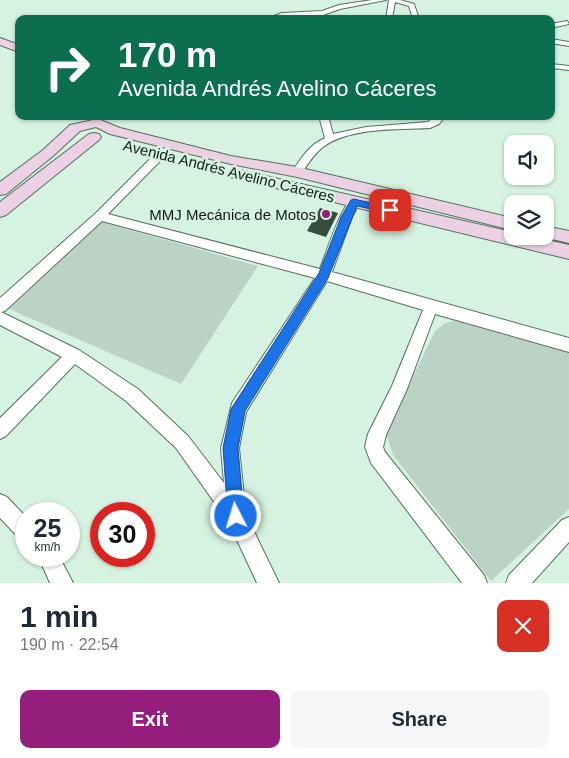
<!DOCTYPE html>
<html lang="en">
<head>
<meta charset="utf-8">
<style>
  body { margin:0; font-family:Helvetica,sans-serif; background:#f6f6f7; color:#1f2937; height:100vh; display:flex; flex-direction:column; font-size:19px; white-space:nowrap }
  * { box-sizing:border-box; margin:0 }
  p { font-size:16px; color:#747a83 }
  .icon { flex:none; width:28px; height:28px; fill:none; stroke:currentColor; stroke-width:2; stroke-linecap:round; stroke-linejoin:round }
  .map { position:relative; height:583px; overflow:hidden }
  .drawer { display:flex; flex-direction:column; background:#fff; flex:1 }
  .drawer>* { flex:none }
  .hud { position:absolute; left:15px; top:15px; width:540px; height:105px; border-radius:10px; box-shadow:0 1px 4px #0004; background:#0b6e4f; color:#fff; overflow:hidden }
  .tools { position:absolute; left:504px; top:135px; display:grid; gap:10px }
  .tools a { display:grid; place-items:center; width:50px; height:50px; border-radius:10px; background:#fff; box-shadow:0 1px 4px #0004; font-size:25px }
  .speed { position:absolute; left:15px; top:502px; display:flex; gap:10px; font-size:25px; font-weight:700; text-align:center }
  .speed>* { display:grid; place-content:center; width:65px; height:65px; border-radius:50%; background:#fff; box-shadow:0 1px 4px #0004; line-height:1 }
  .speed small { font-size:12px; font-weight:400 }
  .speed .limit { border:8px solid #d22; background:#fff; color:#111 }
  .pin { position:absolute; display:grid; place-items:center; width:42px; height:42px; color:#fff; margin:-21px; border-radius:10px; box-shadow:0 2px 8px #0006 }
  .me { position:absolute; width:55px; margin:-28px; rotate:355deg; stroke-linejoin:round; filter:drop-shadow(0 0 4px #0008) }
  .turn { display:flex; align-items:center; gap:18px; height:105px; padding:0 20px; font-size:22px }
  .turn .icon { width:65px; height:65px; stroke-width:2.5 }
  .turn b { display:block; font-size:35px; line-height:42px }
  .round { display:grid; place-items:center; flex:none; width:52px; height:52px; border-radius:10px; background:#f6f6f7 }
  .overview { display:flex; align-items:center; justify-content:space-between; height:85px; padding:0 20px }
  h1 { font-size:30px; font-weight:700; line-height:38px }
  .primary-button { display:flex; gap:10px; margin-top:auto; padding:10px 20px }
  .primary-button a { flex:1; height:58px; border-radius:10px; background:#941e7b; color:#fff; font-size:20px; font-weight:700; line-height:58px; text-align:center }
  .primary-button a+a { background:#f6f6f7; color:#1f2937 }
  .map>svg:first-child { display:block }
  .green { fill:#bbd3c4 }
  .building { fill:#344d3e }
  .lines { fill:none; stroke-linecap:round; stroke-linejoin:round }
  .street-casing { stroke:#546f5e; stroke-width:2 }
  .secondary-casing { stroke:#546f5e; stroke-width:2 }
  .street { fill:#fff; fill-rule:evenodd }
  .secondary { fill:#ebd1e3; fill-rule:evenodd }
  .route { fill:#1a73e8; stroke:#114b97 }
  .poi-dot { fill:#941e7b; stroke:#d5f3e0; stroke-width:2 }
  .labels { text-anchor:middle; dominant-baseline:central; stroke-width:5; stroke-linejoin:round; paint-order:stroke }
  .street-label { font-size:15px; fill:#111c16; stroke:#d5f3e0 }
  .poi-label { font-size:15px; fill:#111c16; stroke:#d5f3e0; text-anchor:end }
</style>
</head>
<body>
<div class="map">
<svg width="569" height="583" viewBox="0 0 569 583">
  <rect width="100%" height="100%" fill="#d5f3e0"/>
  <path class="green" d="M 102,222 L 258,266 L 181,384 L 9,309 Z
    M 453,321 L 464,322 L 569,350 L 569,509 L 491,581 L 393,455 L 387,436 L 389,426 L 435,331 L 444,324 Z"/>
  <path class="building" d="M 320,208 L 338,213 L 326,237 L 307,231 Z"/>
  <g class="lines">
    <defs>
      <path id="street" d="M 372,0 L 386,0 L 340,9 L 323,15 L 266,19 L 282,13 L 322,11 L 339,5 Z
        M 389,0 L 400,0 L 414,4 L 419,19 L 413,19 L 409,6 L 395,2 L 392,19 L 386,19 Z
        M 84,16 L 90,19 L 81,19 Z
        M 567,21 L 569,24 L 551,28 L 551,24 Z
        M 551,39 L 569,42 L 569,46 L 551,43 Z
        M 551,64 L 569,66 L 569,70 L 551,68 Z
        M 319,116 L 328,116 L 333,134 L 366,127 L 428,122 L 436,116 L 445,116 L 439,124 L 430,128 C 398,130 349,127 323,147 C 313,155 308,164 301,174 L 293,174 L 292,172 C 301,158 309,145 325,138 Z
        M 160,152 L 165,155 L 164,157 L 108,214 L 320,269 C 325,256 342,202 354,198 L 358,199 L 360,202 L 352,217 L 332,272 L 569,338 L 569,352 L 435,314 L 407,389 L 386,435 L 383,447 L 385,452 L 484,575 L 487,583 L 462,583 L 371,463 L 365,447 L 368,434 L 392,386 L 423,310 L 327,281 L 246,412 L 239,448 L 246,515 L 279,583 L 257,583 L 229,523 L 176,448 L 126,401 L 75,364 L 6,436 L 0,439 L 0,418 L 62,357 L 0,325 L 0,298 L 96,213 L 156,153 ZM 102,221 L 315,278 L 232,403 L 221,448 L 224,483 L 188,436 L 138,389 L 79,350 L 1,312 L 5,311 Z
        M 0,494 L 7,497 L 26,517 L 26,541 L 19,538 L 0,518 Z
        M 569,517 L 569,542 L 532,583 L 506,583 L 509,575 L 562,520 Z
        M 38,556 L 59,556 L 73,583 L 50,583 Z"/>
      <path id="secondary" d="M 0,38 L 19,45 L 19,52 L 0,45 Z
        M 98,119 L 120,128 L 231,156 L 297,167 L 512,218 L 512,230 L 297,177 L 231,164 L 110,134 L 96,127 L 80,131 L 53,156 L 6,194 L 0,195 L 0,182 L 43,150 L 70,125 Z
        M 94,133 L 99,134 L 101,137 L 99,140 L 6,215 L 0,217 L 0,202 L 89,134 Z
        M 235,169 L 512,232 L 512,236 L 529,236 L 569,245 L 569,259 L 230,177 L 227,174 L 230,171 Z
        M 545,226 L 569,231 L 569,243 L 539,236 L 545,236 Z"/>
    </defs>
    <use href="#street" class="street-casing"/>
    <use href="#secondary" class="secondary-casing"/>
    <use href="#street" class="street"/>
    <use href="#secondary" class="secondary"/>
  </g>
  <path class="route" d="M 354,199 L 393,208 L 394,210 L 390,213 L 357,206 L 328,278 L 245,411 L 238,448 L 244,516 L 242,522 L 236,524 L 230,522 L 228,516 L 223,448 L 231,409 L 319,273 L 341,217 L 351,200 Z"/>
  <circle class="poi-dot" cx="326" cy="214" r="5"/>
  <g class="labels">
    <g class="street-label">
      <text transform="translate(229 171) rotate(14)">Avenida Andrés Avelino Cáceres</text>
    </g>
    <g class="poi-label">
      <text x="316" y="214">MMJ Mecánica de Motos</text>
    </g>
  </g>
</svg>
<div class="tools">
<a><svg class="icon" aria-label="sound" viewBox="0 0 24 24"><path d="M4 9h4l5-4v14l-5-4H4zM17 9q2 3 0 6"/></svg></a>
<a><svg class="icon" aria-label="layers" viewBox="0 0 24 24"><path d="M12 4l9 5-9 5-9-5zM3 14l9 5 9-5"/></svg></a>
</div>
<div class="speed"><div>25<small>km/h</small></div><div class="limit">30</div></div>
<div class="pin" style="left:390px;top:210px;background:#d93025"><svg class="icon" aria-label="arrive" viewBox="0 0 24 24"><path d="M6 21V4h12l-3 4 3 4H6"/></svg></div>
<svg class="me" style="left:236px;top:516px" viewBox="-20 -20 40 40"><circle r="17" fill="#1a73e8" stroke="#fff" stroke-width="3"/><path d="M0-11L8 9 0 5-8 9z" fill="#fff"/></svg>
<div class="hud">
<div class="turn"><svg class="icon" aria-label="right" viewBox="0 0 24 24"><path d="M7 20v-9h11M14 6l5 5-5 5"/></svg><div><b>170 m</b>Avenida Andrés Avelino Cáceres</div></div>
</div>
</div>
<section class="drawer">
<div class="overview"><div><h1>1 min</h1><p>190 m · 22:54</p></div><a class="round" style="background:#d93025;color:#fff"><svg class="icon" aria-label="close" viewBox="0 0 24 24"><path d="M6 6l12 12M18 6L6 18"/></svg></a></div>
<div class="primary-button"><a>Exit</a><a>Share</a></div>
</section>
</body>
</html>
